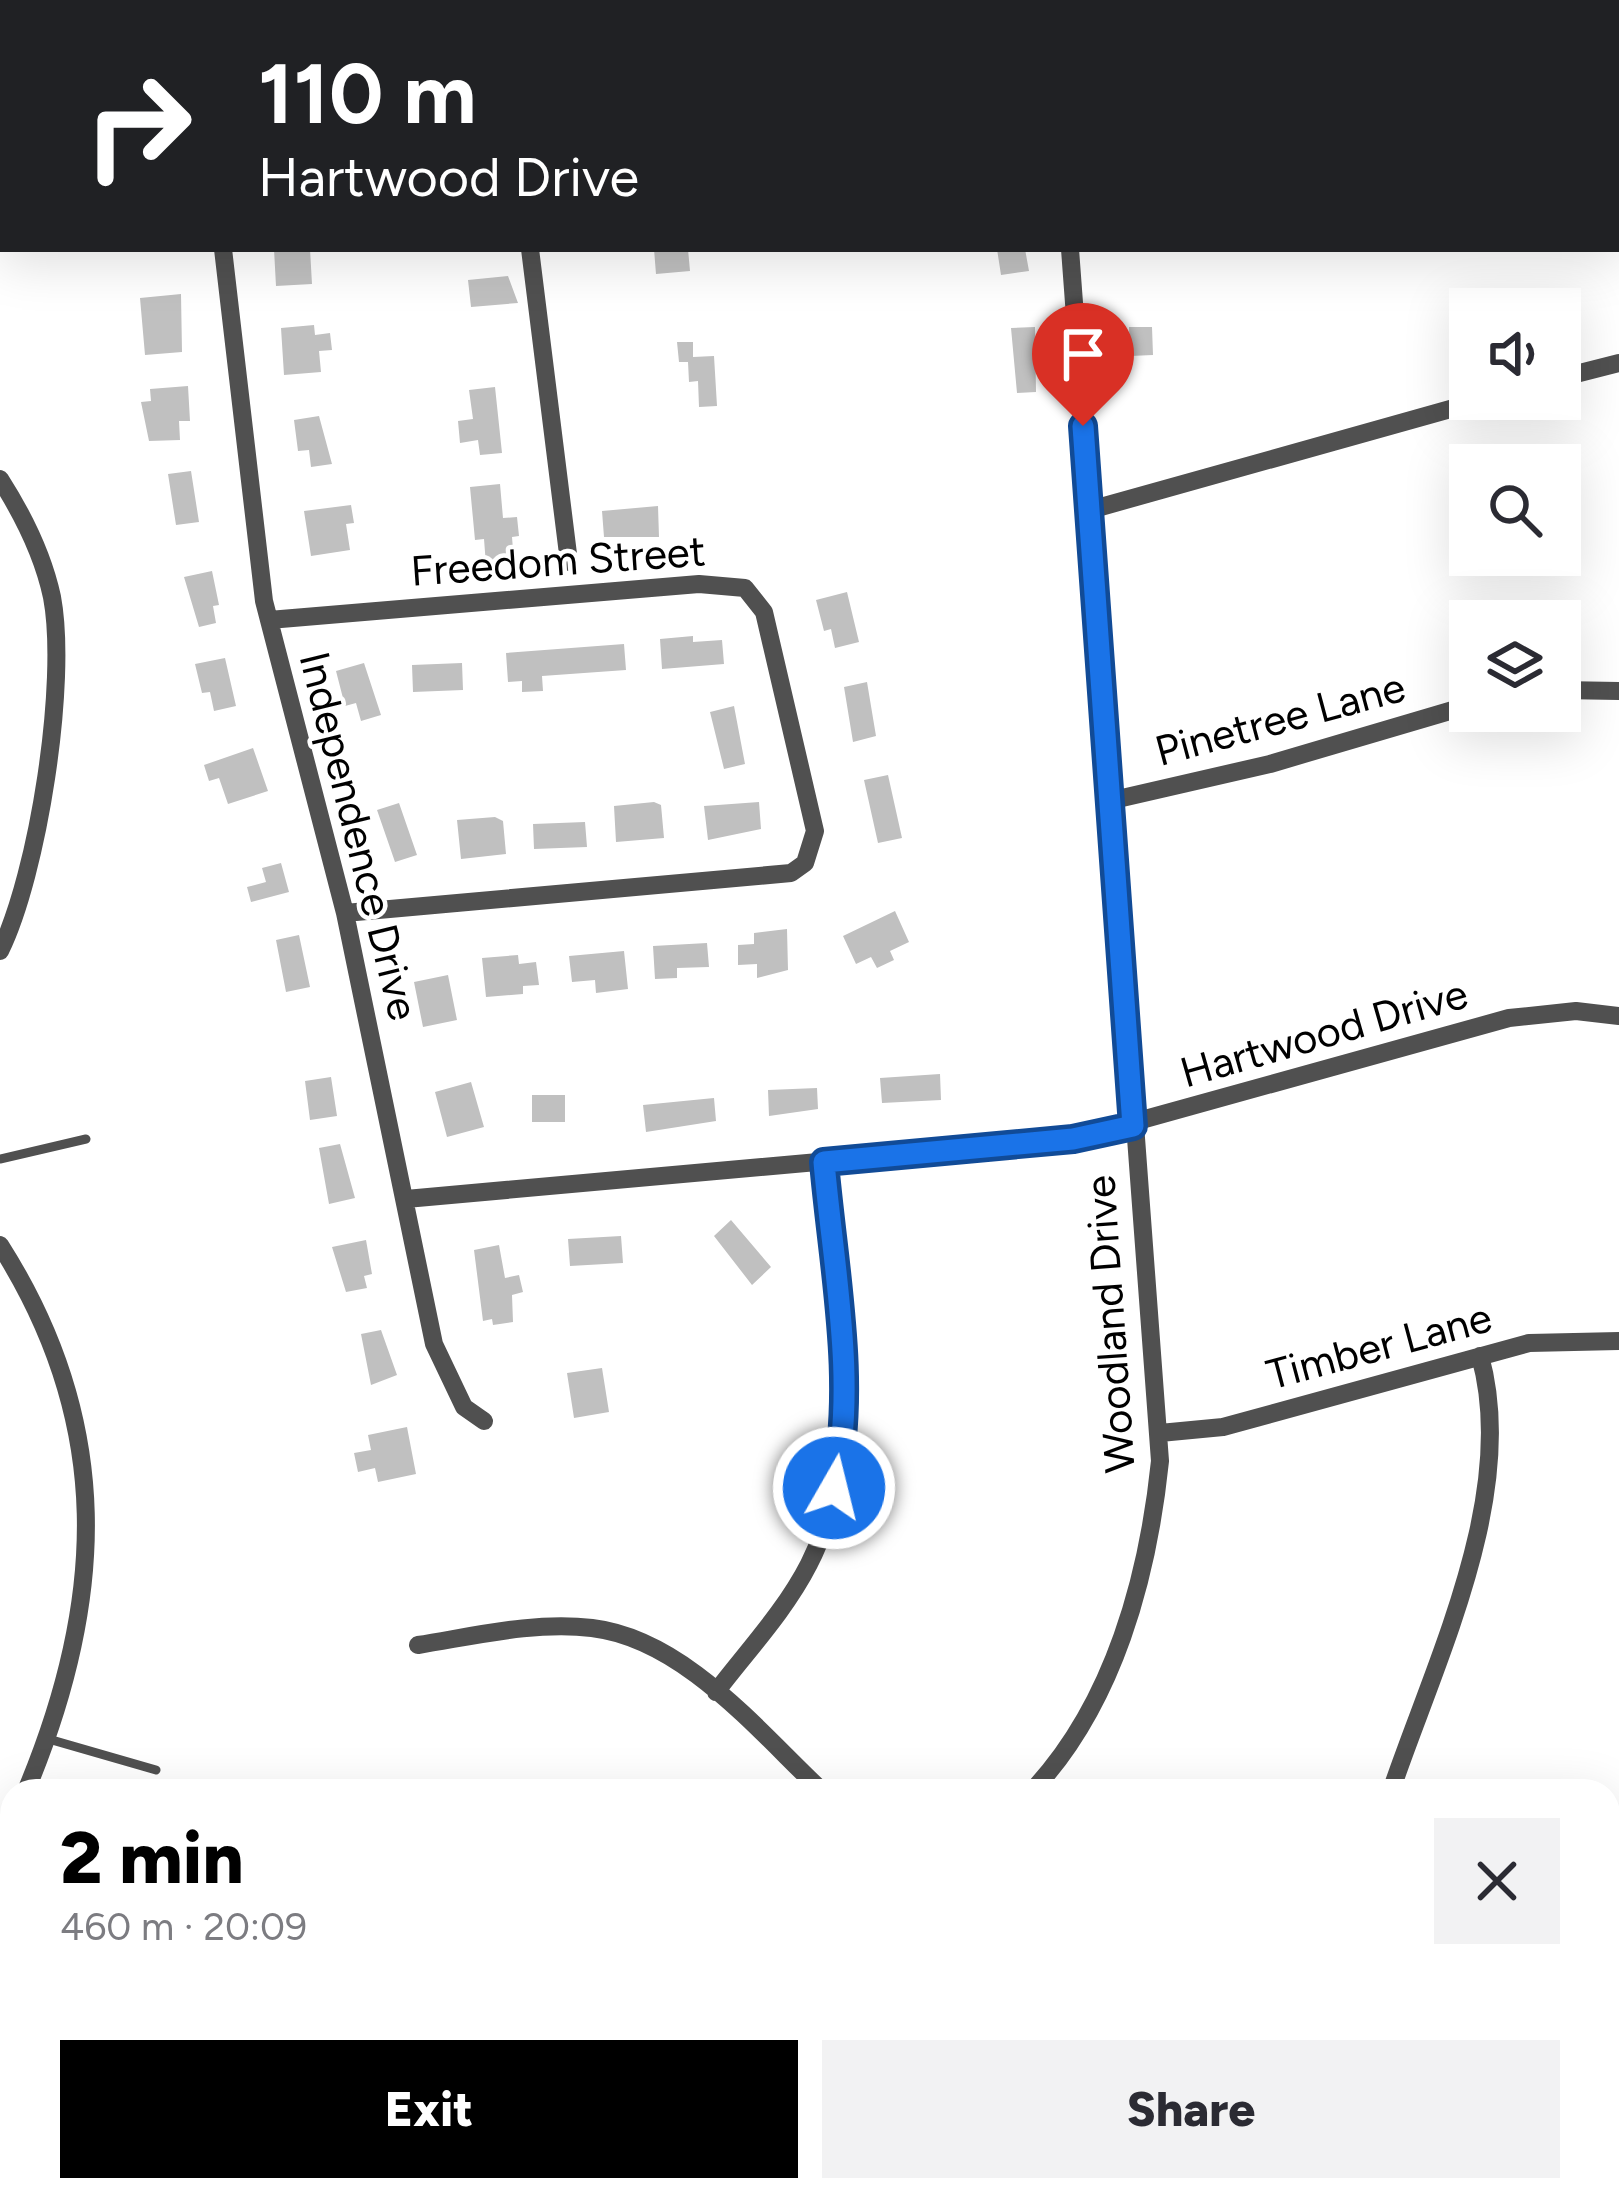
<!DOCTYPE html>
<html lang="en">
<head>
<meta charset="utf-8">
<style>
  body { margin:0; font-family:Figtree,sans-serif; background:#f2f2f3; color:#2b2b33; height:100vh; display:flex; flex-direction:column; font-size:45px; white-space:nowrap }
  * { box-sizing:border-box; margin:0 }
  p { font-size:39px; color:#7c7c81 }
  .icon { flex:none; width:66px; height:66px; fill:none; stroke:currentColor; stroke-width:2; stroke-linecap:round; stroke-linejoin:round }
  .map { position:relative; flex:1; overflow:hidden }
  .panel { position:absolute; left:0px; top:1779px; width:1620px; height:423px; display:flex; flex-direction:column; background:#fff; border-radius:36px 36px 0 0; box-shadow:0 12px 48px #0002 }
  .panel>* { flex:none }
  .hud { position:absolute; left:0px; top:0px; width:1620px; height:252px; box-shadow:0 12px 48px #0002; background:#202124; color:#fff; overflow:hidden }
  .fabs { position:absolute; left:1449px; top:288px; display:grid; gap:24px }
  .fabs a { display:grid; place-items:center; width:132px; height:132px; border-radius:0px; background:#fff; box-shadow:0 12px 48px #0002; font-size:60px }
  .pin { position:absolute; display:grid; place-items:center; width:102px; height:102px; color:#fff; margin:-123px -51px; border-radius:50% 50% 50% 0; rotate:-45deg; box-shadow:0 0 12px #0007 }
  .pin .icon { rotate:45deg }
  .me { position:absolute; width:132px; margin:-66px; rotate:8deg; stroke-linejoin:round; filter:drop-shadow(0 0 9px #0008) }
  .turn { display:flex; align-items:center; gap:42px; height:252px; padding:0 60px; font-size:54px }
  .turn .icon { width:156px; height:156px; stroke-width:2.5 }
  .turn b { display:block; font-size:84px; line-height:102px }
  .round { display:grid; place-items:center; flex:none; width:126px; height:126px; border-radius:0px; background:#f2f2f3 }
  .headline { display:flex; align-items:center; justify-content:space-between; height:204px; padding:0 60px }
  h1 { font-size:72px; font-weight:800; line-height:90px; color:#000 }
  .cta { display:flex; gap:24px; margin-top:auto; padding:24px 60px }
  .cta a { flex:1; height:138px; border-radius:0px; background:#000; color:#fff; font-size:48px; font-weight:800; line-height:138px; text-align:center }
  .cta a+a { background:#f2f2f3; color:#2b2b33 }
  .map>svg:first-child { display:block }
  .green { fill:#d7d7d7 }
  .building { fill:#c0c0c0 }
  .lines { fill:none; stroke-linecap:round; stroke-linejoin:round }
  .lane { stroke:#505050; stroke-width:9 }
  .street { stroke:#505050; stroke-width:18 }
  .secondary { stroke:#1d1d1d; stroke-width:24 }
  .route-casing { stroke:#114b97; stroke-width:30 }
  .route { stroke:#1a73e8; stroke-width:21 }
  .labels { text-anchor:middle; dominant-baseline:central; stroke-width:9; stroke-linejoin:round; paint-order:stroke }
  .street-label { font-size:42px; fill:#000; stroke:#fff }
</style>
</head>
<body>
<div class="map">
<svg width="1619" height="2200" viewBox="0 0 1619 2200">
  <rect width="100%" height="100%" fill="#fff"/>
  <path class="green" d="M 211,2190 L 498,2190 L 501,2200 L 199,2200 Z"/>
  <path class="building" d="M 274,249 L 310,249 L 312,284 L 276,286 Z
    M 654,249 L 688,249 L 690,271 L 656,274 Z
    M 997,249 L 1025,249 L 1029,271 L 1001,275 Z
    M 508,276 L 518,303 L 471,307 L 468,280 Z
    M 181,294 L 182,352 L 145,355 L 140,298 Z
    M 314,325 L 315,335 L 330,333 L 332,350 L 319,351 L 321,372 L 284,375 L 281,328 Z
    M 1035,327 L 1036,392 L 1017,393 L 1011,328 Z
    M 1129,327 L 1152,327 L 1153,355 L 1130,356 Z
    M 677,342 L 693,342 L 693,357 L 714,356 L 717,406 L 699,407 L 698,381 L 689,382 L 688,362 L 679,362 Z
    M 188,386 L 190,421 L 179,421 L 180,440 L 149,441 L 141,402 L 151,401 L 150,389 Z
    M 495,387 L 502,453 L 480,455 L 478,440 L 460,443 L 458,421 L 473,419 L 469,390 Z
    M 319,416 L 332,464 L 311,467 L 309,450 L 298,451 L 294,420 Z
    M 191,471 L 199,522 L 176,525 L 168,474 Z
    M 500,484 L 503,518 L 517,517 L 519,536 L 512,537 L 514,562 L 486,565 L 484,539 L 475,540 L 470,487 Z
    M 351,505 L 354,523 L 346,524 L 350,550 L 311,556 L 304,511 Z
    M 658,506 L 659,537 L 604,537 L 602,511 Z
    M 212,571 L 219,605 L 213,606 L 216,623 L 199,627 L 184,577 Z
    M 847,592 L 859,642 L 835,648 L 831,629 L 824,631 L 816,600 Z
    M 693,636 L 693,642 L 722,640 L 724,664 L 662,669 L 660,639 Z
    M 624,644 L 626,670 L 542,676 L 543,691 L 522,692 L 522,681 L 508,682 L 506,653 Z
    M 225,658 L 236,706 L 214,711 L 210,692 L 202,693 L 195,664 Z
    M 364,663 L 381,715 L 361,721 L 356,703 L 345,706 L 336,671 Z
    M 462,663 L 463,690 L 413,692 L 412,665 Z
    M 867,682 L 876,736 L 853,742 L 844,687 Z
    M 734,706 L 745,764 L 724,769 L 710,712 Z
    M 253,748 L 268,791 L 228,804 L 219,778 L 209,781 L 204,765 Z
    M 888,775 L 902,838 L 878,843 L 864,780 Z
    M 654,802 L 661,805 L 664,838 L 616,842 L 614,806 Z
    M 759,802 L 761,829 L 708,840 L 704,806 Z
    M 399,803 L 417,855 L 395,862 L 377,810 Z
    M 495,817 L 503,821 L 506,854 L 461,859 L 457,820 Z
    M 585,822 L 587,847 L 534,849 L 533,824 Z
    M 281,863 L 289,892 L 251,902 L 247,887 L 266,882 L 262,868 Z
    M 895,911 L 909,942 L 890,951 L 894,960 L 877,968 L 871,957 L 856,964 L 843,936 Z
    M 787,929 L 788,970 L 757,978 L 757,964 L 738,965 L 738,945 L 754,944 L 754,933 Z
    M 299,935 L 310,987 L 286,992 L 276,940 Z
    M 707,943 L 709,967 L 677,968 L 677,978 L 655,979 L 653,946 Z
    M 624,951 L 628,989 L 596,993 L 595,980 L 572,982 L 569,956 Z
    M 518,955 L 519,964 L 536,962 L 539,985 L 523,986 L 523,994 L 486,997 L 482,958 Z
    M 448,975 L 457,1020 L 423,1027 L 414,982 Z
    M 940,1074 L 941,1100 L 882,1103 L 880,1078 Z
    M 331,1077 L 337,1116 L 310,1120 L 305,1081 Z
    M 471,1082 L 484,1127 L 447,1137 L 435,1092 Z
    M 817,1088 L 818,1109 L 769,1116 L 768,1090 Z
    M 532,1095 L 565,1095 L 565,1122 L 532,1122 Z
    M 714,1098 L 716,1121 L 646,1132 L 643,1105 Z
    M 340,1144 L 355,1198 L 329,1204 L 319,1148 Z
    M 731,1220 L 771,1267 L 752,1285 L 714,1236 Z
    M 621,1236 L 623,1263 L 570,1266 L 568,1239 Z
    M 366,1240 L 372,1274 L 364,1276 L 367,1288 L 346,1292 L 332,1247 Z
    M 499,1245 L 505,1278 L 519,1275 L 523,1292 L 512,1295 L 513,1322 L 493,1325 L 492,1319 L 483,1321 L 474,1250 Z
    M 381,1330 L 397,1375 L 371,1385 L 361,1334 Z
    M 602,1368 L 609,1412 L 574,1418 L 567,1373 Z
    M 407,1427 L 416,1474 L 378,1482 L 375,1468 L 358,1472 L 354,1453 L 371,1450 L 368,1435 Z"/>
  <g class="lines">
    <path class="lane" d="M 0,1159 L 86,1139
      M 45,1738 L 156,1770"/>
    <path class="street" d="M 1008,0 L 1008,3
      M 1617,63 L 1619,62
      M 223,249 L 264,601 L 345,913 L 434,1344 L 464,1407 L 484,1421
      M 530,249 L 569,562
      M 1560,378 L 1619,363
      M 0,479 C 23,515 43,555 52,597 C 68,682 38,874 0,951
      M 1090,510 L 1486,399
      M 269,620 L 699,584 L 745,588 L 764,612 L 815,831 L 805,863 L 791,873 L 345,913
      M 1560,690 L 1619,691
      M 1109,801 L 1270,764 L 1470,705
      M 406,1199 L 1073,1139 L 1509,1018 L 1576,1011 L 1619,1016
      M 0,1245 C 114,1424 106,1600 26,1791
      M 1160,1433 L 1223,1427 L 1529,1343 L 1619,1341
      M 418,1645 C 475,1636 535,1621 592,1628 C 684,1639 758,1731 822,1791
      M 716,1692 C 748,1650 785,1611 809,1564 C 871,1443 834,1291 824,1162
      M 1032,1791 C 1114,1704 1148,1577 1160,1461 L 1070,249
      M 1391,1791 C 1435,1661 1519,1494 1480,1356
      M 0,1840 L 12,1824
      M 1608,2124 L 1619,2091
      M 1385,2190 L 1414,2200
      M 1582,2200 L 1586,2190"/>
    <path class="secondary" d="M 661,3 L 684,0
      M 0,150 L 3,149"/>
  </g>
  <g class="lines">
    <defs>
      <path id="route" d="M 834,1488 C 858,1385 833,1267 824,1162 L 1073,1139 L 1133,1126 L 1083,426"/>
    </defs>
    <use href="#route" class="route-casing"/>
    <use href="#route" class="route"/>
  </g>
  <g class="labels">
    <g class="street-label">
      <text transform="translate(558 561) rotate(-4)">Freedom Street</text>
      <text transform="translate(1280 719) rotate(-15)">Pinetree Lane</text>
      <text transform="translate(359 836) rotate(76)">Independence Drive</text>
      <text transform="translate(1324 1033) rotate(-16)">Hartwood Drive</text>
      <text transform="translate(1110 1324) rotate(-94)">Woodland Drive</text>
      <text transform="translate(1379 1346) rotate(-15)">Timber Lane</text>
    </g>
  </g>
</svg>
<div class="fabs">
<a><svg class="icon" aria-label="sound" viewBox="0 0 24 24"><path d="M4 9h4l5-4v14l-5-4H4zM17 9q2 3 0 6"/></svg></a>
<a><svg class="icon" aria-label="search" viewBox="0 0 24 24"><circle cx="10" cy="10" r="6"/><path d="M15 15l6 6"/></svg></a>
<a><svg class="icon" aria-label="layers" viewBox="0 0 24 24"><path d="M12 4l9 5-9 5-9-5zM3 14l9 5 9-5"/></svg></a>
</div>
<div class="pin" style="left:1083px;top:426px;background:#d93025"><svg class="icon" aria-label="arrive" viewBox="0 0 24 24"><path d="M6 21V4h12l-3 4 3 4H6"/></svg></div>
<svg class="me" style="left:834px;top:1488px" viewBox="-20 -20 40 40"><circle r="17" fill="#1a73e8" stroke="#fff" stroke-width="3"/><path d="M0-11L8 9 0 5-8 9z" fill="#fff"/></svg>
<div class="hud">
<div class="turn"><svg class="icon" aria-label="right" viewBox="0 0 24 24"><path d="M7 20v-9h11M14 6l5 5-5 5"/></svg><div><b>110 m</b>Hartwood Drive</div></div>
</div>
<section class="panel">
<div class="headline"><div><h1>2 min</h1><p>460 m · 20:09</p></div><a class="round"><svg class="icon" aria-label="close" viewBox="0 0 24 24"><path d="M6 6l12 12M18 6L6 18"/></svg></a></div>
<div class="cta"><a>Exit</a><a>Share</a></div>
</section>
</div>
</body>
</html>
